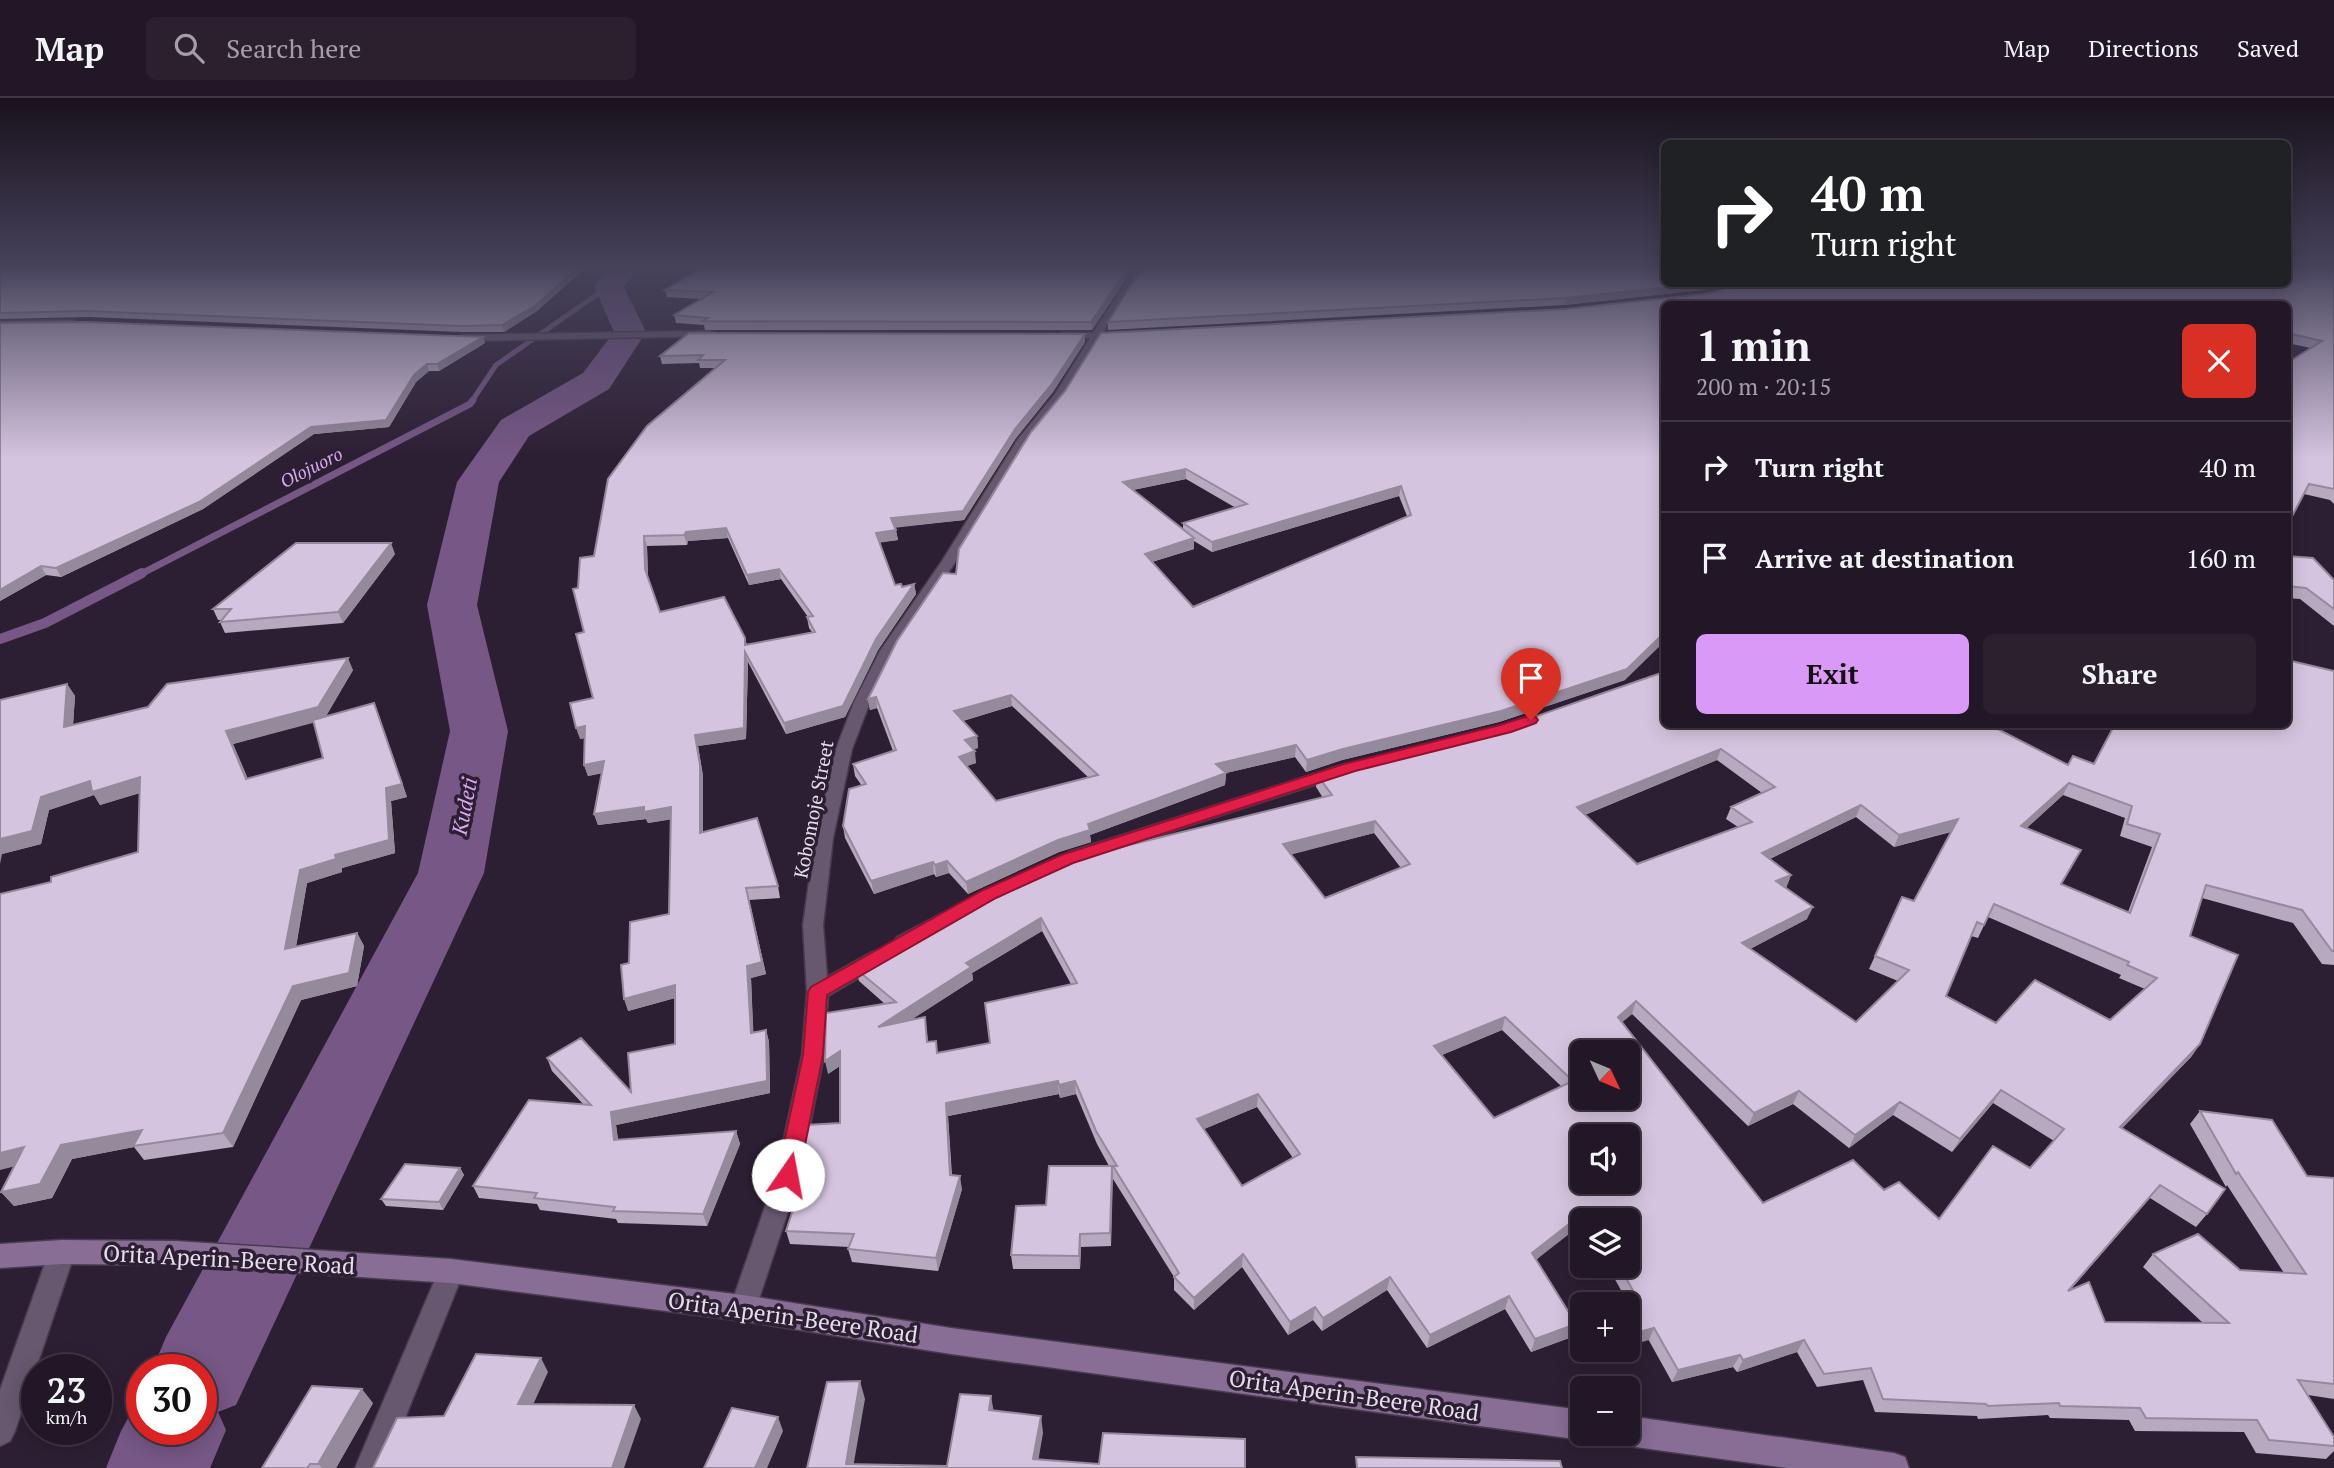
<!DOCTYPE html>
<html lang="en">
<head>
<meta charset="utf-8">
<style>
  body { margin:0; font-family:"PT Serif",serif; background:#2a202e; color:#f1f3f6; height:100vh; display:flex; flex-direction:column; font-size:26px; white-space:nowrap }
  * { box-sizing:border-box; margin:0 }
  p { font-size:23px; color:#a29fa7 }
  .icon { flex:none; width:38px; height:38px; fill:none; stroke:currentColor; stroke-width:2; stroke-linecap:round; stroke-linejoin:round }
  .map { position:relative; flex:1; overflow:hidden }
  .side { position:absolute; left:1661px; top:203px; width:630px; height:427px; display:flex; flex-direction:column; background:#221726; border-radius:10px; box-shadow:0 4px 18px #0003,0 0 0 2px #3f3643 }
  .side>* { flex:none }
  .hud { position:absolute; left:1661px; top:42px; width:630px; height:147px; border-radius:10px; box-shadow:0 4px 18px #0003,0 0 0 2px #3f3643; background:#202124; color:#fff; overflow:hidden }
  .needle { width:46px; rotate:134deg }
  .buttons { position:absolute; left:1570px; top:942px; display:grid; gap:14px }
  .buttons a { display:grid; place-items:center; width:70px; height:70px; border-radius:10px; background:#221726; box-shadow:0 4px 18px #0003,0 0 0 2px #3f3643; font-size:35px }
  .speed { position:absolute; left:21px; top:1256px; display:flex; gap:14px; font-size:35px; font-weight:700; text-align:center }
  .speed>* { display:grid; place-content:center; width:91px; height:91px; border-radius:50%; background:#221726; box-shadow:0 4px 18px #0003,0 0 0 2px #3f3643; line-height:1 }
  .speed small { font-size:18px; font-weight:400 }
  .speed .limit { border:10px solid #d22; background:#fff; color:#111 }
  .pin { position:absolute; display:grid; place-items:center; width:60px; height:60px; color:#fff; margin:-72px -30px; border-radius:50% 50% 50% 0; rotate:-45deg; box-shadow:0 0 7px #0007 }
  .pin .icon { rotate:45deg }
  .me { position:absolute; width:77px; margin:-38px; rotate:12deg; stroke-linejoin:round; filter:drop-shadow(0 0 5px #0008) }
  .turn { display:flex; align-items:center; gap:24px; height:147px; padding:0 35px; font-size:32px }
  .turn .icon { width:91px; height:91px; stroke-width:2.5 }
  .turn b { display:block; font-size:49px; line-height:60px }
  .round { display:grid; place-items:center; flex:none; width:74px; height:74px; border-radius:10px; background:#2a202e }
  .overview { display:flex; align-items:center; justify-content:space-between; height:119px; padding:0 35px }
  h1 { font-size:42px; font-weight:800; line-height:52px }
  .cta { display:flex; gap:14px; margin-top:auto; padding:14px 35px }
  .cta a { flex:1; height:80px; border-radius:10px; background:#d99af7; color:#111; font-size:28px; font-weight:800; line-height:80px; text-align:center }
  .cta a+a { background:#2a202e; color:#f1f3f6 }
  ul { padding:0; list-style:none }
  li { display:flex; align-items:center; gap:21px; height:91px; padding:0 35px; border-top:2px solid #3f3643 }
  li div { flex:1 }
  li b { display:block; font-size:26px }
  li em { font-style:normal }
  header { display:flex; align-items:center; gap:42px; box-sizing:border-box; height:98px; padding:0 35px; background:#221726; border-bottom:2px solid #3f3643 }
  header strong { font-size:33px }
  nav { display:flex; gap:38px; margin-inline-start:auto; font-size:24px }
  .search { width:490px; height:63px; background:#2a202e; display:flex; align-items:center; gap:18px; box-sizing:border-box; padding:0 24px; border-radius:10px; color:#a29fa7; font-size:26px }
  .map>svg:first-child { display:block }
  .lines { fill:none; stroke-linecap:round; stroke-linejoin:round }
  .stream-far2 { stroke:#765785; stroke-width:5 }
  .stream-far1 { stroke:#765785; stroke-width:7 }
  .stream { stroke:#765785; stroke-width:10 }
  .river { fill:#765785; fill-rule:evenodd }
  .street-casing { stroke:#473b4d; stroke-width:3 }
  .secondary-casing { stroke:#473b4d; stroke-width:3 }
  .street { fill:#67586f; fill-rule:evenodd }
  .secondary { fill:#886d95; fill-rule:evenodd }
  .wall { fill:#b7a9c0; fill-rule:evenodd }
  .shaded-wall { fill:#95899c }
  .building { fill:#d5c4df; stroke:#95899c; stroke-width:2; fill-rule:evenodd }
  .route { fill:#e11d48; stroke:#92132f; stroke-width:2 }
  .labels { text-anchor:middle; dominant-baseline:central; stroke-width:7; stroke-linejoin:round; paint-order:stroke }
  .far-water-label { font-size:18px; font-style:italic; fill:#d8a9f0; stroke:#2d1f33 }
  .street-label { font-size:19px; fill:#e6ddeb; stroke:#2d1f33 }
  .water-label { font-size:21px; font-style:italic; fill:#d8a9f0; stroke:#2d1f33 }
  .near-street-label { font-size:23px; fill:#e6ddeb; stroke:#2d1f33 }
</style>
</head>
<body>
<header>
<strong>Map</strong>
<div class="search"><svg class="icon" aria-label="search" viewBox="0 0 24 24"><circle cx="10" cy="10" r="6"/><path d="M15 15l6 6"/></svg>Search here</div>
<nav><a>Map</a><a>Directions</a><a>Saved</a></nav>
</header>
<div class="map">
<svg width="2334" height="1370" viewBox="0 0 2334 1370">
  <rect width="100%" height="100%" fill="#2d1f33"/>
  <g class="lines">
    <path class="stream-far2" d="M 472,303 L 496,267 L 609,188"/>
    <path class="stream-far1" d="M 139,477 L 470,306 L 473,302"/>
    <path class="stream" d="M 0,541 L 45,525 L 142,475"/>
    <path class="river" d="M 611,169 L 640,169 L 624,189 L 646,234 L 609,291 L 529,338 L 499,384 L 477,507 L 508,633 L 484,775 L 236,1307 L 218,1314 L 226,1332 L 210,1370 L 106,1370 L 121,1333 L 142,1295 L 142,1332 L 201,1332 L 201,1272 L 152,1272 L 166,1239 L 418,775 L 450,633 L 427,507 L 457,384 L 501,322 L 583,275 L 614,234 L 594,188 Z"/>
    <defs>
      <path id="street" d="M 1135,169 L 1143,169 L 1103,235 L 1123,234 L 1128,237 L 1123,240 L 1100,240 L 1063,300 L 1029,342 L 956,463 L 896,553 L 870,604 L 852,651 L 833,740 L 823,827 L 827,879 L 870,855 L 877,853 L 884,855 L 887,860 L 884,865 L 828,898 L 824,957 L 800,1077 L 756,1210 L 753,1219 L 743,1223 L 733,1219 L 730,1210 L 776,1077 L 802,957 L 807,894 L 803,827 L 815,740 L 836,651 L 854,604 L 880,553 L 942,463 L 1018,341 L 1055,296 L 1090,240 L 1063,241 L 1058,238 L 1063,235 L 1093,235 Z
        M 0,223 L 73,222 L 78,225 L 73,228 L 0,229 Z
        M 710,233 L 715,236 L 713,238 L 461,243 L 456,240 L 461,237 Z
        M 1339,668 L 1348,673 L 1345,677 L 1083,762 L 1069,762 L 1067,758 L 1069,754 Z
        M 1002,784 L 1009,785 L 1012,790 L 1009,795 L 911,849 L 897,849 L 894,844 L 897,839 Z
        M 62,1142 L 71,1146 L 75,1154 L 15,1333 L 10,1343 L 0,1348 L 0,1292 L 49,1154 L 53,1146 Z
        M 451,1161 L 460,1165 L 464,1173 L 385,1370 L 355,1370 L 442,1165 Z"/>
      <path id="secondary" d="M 62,1142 L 176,1143 L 451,1161 L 743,1197 L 951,1230 L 1582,1312 L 1582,1335 L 1593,1335 L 1582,1342 L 951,1256 L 743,1223 L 451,1185 L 176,1167 L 62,1166 L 0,1170 L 0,1146 Z
        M 1628,1318 L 1894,1355 L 1905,1359 L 1909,1370 L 1788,1370 L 1628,1348 L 1618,1343 L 1614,1335 L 1628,1335 Z"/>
    </defs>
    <use href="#street" class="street-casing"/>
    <use href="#secondary" class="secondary-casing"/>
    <use href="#street" class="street"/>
    <use href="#secondary" class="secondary"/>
  </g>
  <path class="wall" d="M 0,169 L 586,169 L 537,213 L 504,234 L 462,234 L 89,219 L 0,221 Z
    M 702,169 L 1134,169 L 1092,232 L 705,232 L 704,227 L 676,225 L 674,217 L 701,201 L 667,199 L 665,192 L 703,170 Z
    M 2334,169 L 2334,406 L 2330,402 L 2304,396 L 2311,250 L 2287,245 L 2287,206 L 1664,206 L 1625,582 L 1499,624 L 1342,662 L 1306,674 L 1295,659 L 1226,675 L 1225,687 L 1090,737 L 1091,744 L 1059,754 L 968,796 L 949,775 L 936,779 L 934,776 L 874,796 L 845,740 L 843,728 L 862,688 L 855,678 L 853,666 L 893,653 L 877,610 L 870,612 L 868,601 L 956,476 L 959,451 L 1566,211 L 1704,196 ZM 1186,381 L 1236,410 L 1183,425 L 1183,431 L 1133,392 ZM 1399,398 L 1407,418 L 1193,509 L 1152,464 L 1194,451 L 1194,443 L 1212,454 ZM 1012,608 L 1088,679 L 996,703 L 967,668 L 976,665 L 973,651 L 978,650 L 977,638 L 963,623 Z
    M 1664,186 L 1737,186 L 1702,192 L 1564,207 L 1108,232 L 1108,224 Z
    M 0,225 L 485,245 L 439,273 L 429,273 L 416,284 L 389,329 L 314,336 L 203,411 L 61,479 L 46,477 L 0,503 Z
    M 1085,244 L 1053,294 L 1016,340 L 964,422 L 895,429 L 898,442 L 880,444 L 895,487 L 902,489 L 914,486 L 916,496 L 878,552 L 845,619 L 786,636 L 748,564 L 746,641 L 698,648 L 703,678 L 703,734 L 778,788 L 780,800 L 749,802 L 766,876 L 751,880 L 753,934 L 766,932 L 769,944 L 770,995 L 616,1027 L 618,1042 L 736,1033 L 740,1046 L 707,1128 L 618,1125 L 616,1121 L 540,1112 L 537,1106 L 479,1100 L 473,1088 L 584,1007 L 552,973 L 547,960 L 631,994 L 675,946 L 675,900 L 628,913 L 629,865 L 669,816 L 671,721 L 648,725 L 646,721 L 598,727 L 594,716 L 602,675 L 588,678 L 584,667 L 585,640 L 580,641 L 593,600 L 578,490 L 594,458 L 715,270 L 700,270 L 699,265 L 662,266 L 660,258 ZM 728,440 L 749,487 L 781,481 L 808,519 L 807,519 L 809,530 L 812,534 L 747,547 L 745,540 L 660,514 L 648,479 L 647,448 L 687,447 L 688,443 Z
    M 395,456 L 343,525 L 225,535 L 220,524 L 221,522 L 218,522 L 213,511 Z
    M 2287,458 L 2334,482 L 2334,528 L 2300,501 L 2287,500 Z
    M 353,572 L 325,619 L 374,605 L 379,618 L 407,699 L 391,703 L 395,755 L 342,770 L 342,774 L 307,785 L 296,849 L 357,835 L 364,848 L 357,888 L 301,902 L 233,1049 L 144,1062 L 134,1049 L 72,1061 L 52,1100 L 14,1108 L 1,1094 L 14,1068 L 51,784 L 138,754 L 140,695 L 100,707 L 94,697 L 49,712 L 41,746 L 2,756 L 0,602 L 67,586 L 75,598 L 73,627 ZM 314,624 L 323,660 L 248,681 L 233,646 Z
    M 2334,573 L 2334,867 L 2322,866 L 2293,825 L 2202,800 L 2190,838 L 2200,946 L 2191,959 L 2122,1030 L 2207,1116 L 2196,1129 L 2150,1100 L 2070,1192 L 2105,1224 L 2203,1225 L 2143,1169 L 2153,1156 L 2240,1172 L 2284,1175 L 2227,1087 L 2226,1089 L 2190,1026 L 2200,1013 L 2307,1078 L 2334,1080 L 2334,1301 L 2308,1297 L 2334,1339 L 2334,1353 L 2326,1361 L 2256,1355 L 2244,1334 L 2135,1333 L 2129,1322 L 2050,1320 L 2048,1317 L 1978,1321 L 1977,1318 L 1875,1314 L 1863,1282 L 1817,1289 L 1797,1254 L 1737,1274 L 1733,1269 L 1672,1284 L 1607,1167 L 1628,1167 L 1628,1122 L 1582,1122 L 1536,1162 L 1576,1226 L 1572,1239 L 1531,1254 L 1505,1211 L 1427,1250 L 1387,1192 L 1322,1233 L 1313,1222 L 1288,1237 L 1242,1169 L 1194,1212 L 1174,1192 L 1174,1179 L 1113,1081 L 1112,1072 L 1111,1148 L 1081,1149 L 1080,1171 L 1013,1171 L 1011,1157 L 1046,1107 L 1109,1068 L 1097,1046 L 1076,996 L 1060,1000 L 1059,996 L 948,1018 L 952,1077 L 962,1091 L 938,1173 L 852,1164 L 848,1151 L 849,1149 L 790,1146 L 786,1133 L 804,1079 L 799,1066 L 840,1025 L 840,968 L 828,976 L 885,906 L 859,883 L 856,871 L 928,835 L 981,806 L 981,800 L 1097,755 L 1323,700 L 1316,689 L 1317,677 L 1514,626 L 2068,667 L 2094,666 L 2114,628 L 2108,626 L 2287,626 ZM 1717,662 L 1762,695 L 1731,709 L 1726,721 L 1738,729 L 1637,766 L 1585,717 ZM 2063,697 L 2125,720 L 2120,738 L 2152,749 L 2128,814 L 2061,786 L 2074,765 L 2026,730 ZM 1856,719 L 1894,749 L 1951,734 L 1914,803 L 1902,799 L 1869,871 L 1898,883 L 1856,924 L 1750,851 L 1807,821 L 1786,790 L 1791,777 L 1770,761 ZM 1374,735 L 1401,770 L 1325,800 L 1291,756 ZM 1988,819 L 2121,877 L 2119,880 L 2145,891 L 2110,922 L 1996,925 L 1946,898 L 1971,838 L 1978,840 ZM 1042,833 L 1071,886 L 990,945 L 938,955 L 928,944 L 925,919 L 912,921 L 973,882 L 972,875 ZM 1632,916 L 1748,1028 L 1793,1006 L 1849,1050 L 1893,1017 L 1952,1054 L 1993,1005 L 2054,1043 L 2030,1070 L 1939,1121 L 1884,1092 L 1763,1105 L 1622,924 ZM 1502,932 L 1561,988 L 1494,1020 L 1442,957 ZM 1257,1009 L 1293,1060 L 1242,1088 L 1204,1031 Z
    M 460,1070 L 464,1077 L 443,1112 L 386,1108 L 381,1101 Z
    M 1581,1215 L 1582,1215 L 1582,1238 L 1576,1228 Z
    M 1589,1251 L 1618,1251 L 1593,1258 Z
    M 373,1305 L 336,1370 L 262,1370 Z"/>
  <path class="shaded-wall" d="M 578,169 L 586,169 L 537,213 L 504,234 L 502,227 Z
    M 1129,169 L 1134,169 L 1092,232 L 1091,224 Z
    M 1697,186 L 1737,186 L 1702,192 L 1564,207 L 1565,200 Z
    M 1085,236 L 1085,244 L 1053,294 L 1016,340 L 964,422 L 893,430 L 891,420 L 1015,331 Z
    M 483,239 L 485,245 L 439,273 L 437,266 Z
    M 427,266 L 429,273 L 416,284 L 389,329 L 314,336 L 203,411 L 61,479 L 56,470 L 311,329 L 414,277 Z
    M 1186,371 L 1186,381 L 1123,394 L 1123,384 Z
    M 1401,388 L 1399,398 L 1212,454 L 1212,444 Z
    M 726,430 L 728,440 L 688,443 L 687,447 L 684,437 L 686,434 Z
    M 896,432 L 898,442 L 878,445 L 876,435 Z
    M 644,438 L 647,448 L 648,481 L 645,471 Z
    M 1194,440 L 1194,451 L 1145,466 L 1145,456 Z
    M 391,445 L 395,456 L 343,525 L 338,514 Z
    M 41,468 L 46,477 L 0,503 L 0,492 Z
    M 779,471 L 781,481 L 749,487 L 747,477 Z
    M 914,486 L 916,496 L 878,552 L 845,619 L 786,636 L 784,625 L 876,541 Z
    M 1664,535 L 1664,544 L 1625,582 L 1499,624 L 1342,662 L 1306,674 L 1307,662 Z
    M 745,554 L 748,564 L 746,641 L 698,648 L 703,678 L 703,746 L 700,735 L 695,637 Z
    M 348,560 L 353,572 L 324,622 L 233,646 L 253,694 L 246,681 L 226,633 Z
    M 67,586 L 75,598 L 72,642 L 64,629 Z
    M 1011,597 L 1012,608 L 955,625 L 954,613 Z
    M 876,599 L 877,610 L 870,612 L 868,601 Z
    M 374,605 L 379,618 L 407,699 L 391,703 L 395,755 L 342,770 L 342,774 L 307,785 L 293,865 L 285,851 L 300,772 L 335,757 Z
    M 585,628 L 588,639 L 580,641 L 576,630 Z
    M 977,638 L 978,650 L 966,654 L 965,642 Z
    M 1296,647 L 1295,659 L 1226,675 L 1225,687 L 1090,737 L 1091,744 L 1059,754 L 968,796 L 966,784 L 1216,666 Z
    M 1721,651 L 1717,662 L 1574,721 L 1577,709 Z
    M 975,653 L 976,665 L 960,670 L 959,659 Z
    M 604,663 L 608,674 L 588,678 L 584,667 Z
    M 140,679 L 148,692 L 100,707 L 94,697 L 49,712 L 41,746 L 2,756 L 0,766 L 0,741 L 41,699 L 90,683 Z
    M 2069,685 L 2063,697 L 2015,741 L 2021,728 Z
    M 1861,707 L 1856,719 L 1757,767 L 1762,755 Z
    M 644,709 L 671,709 L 674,721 L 648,725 L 646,721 L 598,727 L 594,716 Z
    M 1958,721 L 1952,733 L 1894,749 L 1899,737 Z
    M 1375,723 L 1374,735 L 1282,759 L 1283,746 Z
    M 947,763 L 949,775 L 936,779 L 935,767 Z
    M 933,764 L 934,776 L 874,796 L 871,783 Z
    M 1791,777 L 1786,790 L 1776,783 Z
    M 749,802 L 766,876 L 751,880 L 754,947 L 751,935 L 747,868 Z
    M 1813,809 L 1807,821 L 1737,858 L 1742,845 Z
    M 1041,820 L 1042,833 L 972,875 L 973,882 L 880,942 L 878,929 L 966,865 Z
    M 357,835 L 364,848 L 357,888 L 301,902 L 233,1049 L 223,1035 L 293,888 Z
    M 675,887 L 679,899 L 628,913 L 624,901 Z
    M 1636,903 L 1632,916 L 1614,931 L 1618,919 Z
    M 1505,919 L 1502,932 L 1432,961 L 1434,948 Z
    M 766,932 L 769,944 L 770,995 L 616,1027 L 620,1055 L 614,1042 L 611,1014 Z
    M 2200,946 L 2191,959 L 2111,1042 L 2120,1029 Z
    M 840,953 L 843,966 L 828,976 L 825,963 Z
    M 1058,983 L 1059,996 L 948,1018 L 952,1090 L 950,1077 L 946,1005 Z
    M 1075,983 L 1076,996 L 1060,1000 L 1059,987 Z
    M 2001,992 L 1993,1005 L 1952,1054 L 1960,1041 Z
    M 1799,993 L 1793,1006 L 1748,1028 L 1754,1015 Z
    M 1258,996 L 1257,1009 L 1197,1034 L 1197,1021 Z
    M 1900,1004 L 1893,1017 L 1849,1050 L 1855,1037 Z
    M 142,1032 L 133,1048 L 134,1049 L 72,1061 L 52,1100 L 14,1108 L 1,1094 L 61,1047 Z
    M 736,1033 L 740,1046 L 707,1128 L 703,1116 Z
    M 24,1049 L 36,1063 L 0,1072 L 0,1055 Z
    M 1112,1068 L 1113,1081 L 1111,1148 L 1110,1135 Z
    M 460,1070 L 464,1077 L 443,1112 L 439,1104 Z
    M 960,1078 L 962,1091 L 938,1173 L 936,1160 Z
    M 2160,1087 L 2150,1100 L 2058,1206 L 2068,1193 Z
    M 1587,1112 L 1584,1122 L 1582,1122 L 1582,1126 L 1528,1168 L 1532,1155 Z
    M 1080,1136 L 1081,1149 L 1080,1171 L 1079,1158 Z
    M 1243,1156 L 1242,1169 L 1194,1212 L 1194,1200 Z
    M 1390,1179 L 1387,1192 L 1322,1233 L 1323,1220 Z
    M 1509,1198 L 1505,1211 L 1427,1250 L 1430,1237 Z
    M 1315,1209 L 1313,1222 L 1288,1237 L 1290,1224 Z
    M 1576,1226 L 1572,1239 L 1531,1254 L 1535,1241 Z
    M 1654,1230 L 1649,1242 L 1628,1248 L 1628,1237 Z
    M 1804,1242 L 1797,1254 L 1737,1274 L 1743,1262 Z
    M 1596,1251 L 1618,1251 L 1593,1258 Z
    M 1740,1257 L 1733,1269 L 1672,1284 L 1678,1272 Z
    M 541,1260 L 548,1274 L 527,1320 L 518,1306 Z
    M 860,1283 L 865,1301 L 853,1370 L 846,1366 Z
    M 362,1291 L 373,1305 L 336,1370 L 322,1370 L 318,1366 Z
    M 991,1298 L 994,1315 L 989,1312 Z
    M 634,1307 L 641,1321 L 624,1370 L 612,1370 Z
    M 1041,1318 L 1043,1335 L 1037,1370 L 1033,1361 Z
    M 778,1319 L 783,1333 L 767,1370 L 755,1370 Z"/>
  <path class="building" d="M 0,169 L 578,169 L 536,207 L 502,227 L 460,228 L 86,213 L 0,215 Z
    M 704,169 L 1129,169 L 1091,224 L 703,223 L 708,220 L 674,217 L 713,194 L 665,192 Z
    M 1142,169 L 1664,169 L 1664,186 L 1697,186 L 1565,200 L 1108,224 Z
    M 2287,169 L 2334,169 L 2334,391 L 2309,386 L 2287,428 L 2287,265 L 2322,243 L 2287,235 L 2287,206 L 1664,206 L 1664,535 L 1627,571 L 1501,613 L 1343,651 L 1307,662 L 1296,647 L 1216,666 L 1226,675 L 1088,726 L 1090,732 L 1058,742 L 966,784 L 947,763 L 935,767 L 933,764 L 871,783 L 843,728 L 849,691 L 866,686 L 853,666 L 896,652 L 876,599 L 868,601 L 897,543 L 943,475 L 956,476 L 959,451 L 1031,334 L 1065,293 L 1101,235 L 1566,211 L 1704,196 L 1746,186 L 2287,186 ZM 1186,371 L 1247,406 L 1183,425 L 1212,444 L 1401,388 L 1411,417 L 1193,509 L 1145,456 L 1194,440 L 1123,384 ZM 1011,597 L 1098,677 L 996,703 L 959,659 L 975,653 L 965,642 L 977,638 L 954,613 Z
    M 86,224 L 483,239 L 437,266 L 427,266 L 414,277 L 386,322 L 311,329 L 199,404 L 56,470 L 41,468 L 0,492 L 0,225 Z
    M 689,235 L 1085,236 L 1052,286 L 1015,331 L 963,413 L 891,420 L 896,432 L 876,435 L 895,487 L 901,486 L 902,489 L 914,486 L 876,541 L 843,608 L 784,625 L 745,554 L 744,630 L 695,637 L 700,667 L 700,735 L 757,720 L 778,788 L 746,790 L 762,864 L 747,868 L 751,935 L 766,932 L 767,983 L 611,1014 L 614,1042 L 736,1033 L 703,1116 L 613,1113 L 615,1109 L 534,1100 L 537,1095 L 473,1088 L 529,1002 L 591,1007 L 547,960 L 581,940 L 631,994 L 628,955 L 675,946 L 675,887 L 624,901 L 621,867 L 629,865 L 630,824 L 669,816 L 671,709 L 644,714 L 644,709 L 594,716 L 604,663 L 584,667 L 585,628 L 576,630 L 570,605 L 593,600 L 576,536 L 584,534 L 573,491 L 578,490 L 580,460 L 594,458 L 608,381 L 647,328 L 725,262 L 698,262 L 703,257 L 660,258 ZM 726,430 L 747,477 L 779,471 L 813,518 L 807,519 L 815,534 L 745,547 L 745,540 L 724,499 L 660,514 L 645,471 L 644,438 L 684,437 L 686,434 Z
    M 296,445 L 391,445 L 338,514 L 220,524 L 231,511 L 213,511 Z
    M 2287,458 L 2313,460 L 2334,482 L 2334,511 L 2306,490 L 2287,488 Z
    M 348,560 L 318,609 L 226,633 L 246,681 L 323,660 L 313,622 L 374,605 L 402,686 L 386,690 L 389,742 L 335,757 L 336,761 L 300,772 L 285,851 L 357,835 L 349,875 L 293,888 L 223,1035 L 133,1048 L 142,1032 L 61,1047 L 40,1086 L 1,1094 L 24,1049 L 0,1055 L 0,796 L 51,784 L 51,779 L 138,754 L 140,679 L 92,694 L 90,683 L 41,699 L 32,733 L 0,741 L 0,602 L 67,586 L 64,629 L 148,609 L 167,586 Z
    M 2287,562 L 2334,573 L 2334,853 L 2332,853 L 2302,812 L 2206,787 L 2190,838 L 2238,857 L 2200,946 L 2120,1029 L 2225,1091 L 2207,1116 L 2160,1087 L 2068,1193 L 2089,1184 L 2105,1224 L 2229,1225 L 2153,1156 L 2198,1136 L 2240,1172 L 2306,1176 L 2238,1074 L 2236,1076 L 2200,1013 L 2272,1022 L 2307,1078 L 2334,1080 L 2334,1286 L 2298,1282 L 2334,1339 L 2334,1348 L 2269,1342 L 2257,1322 L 2146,1320 L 2140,1310 L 2060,1308 L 2059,1305 L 1988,1308 L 1986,1306 L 1883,1301 L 1871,1270 L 1824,1276 L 1804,1242 L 1743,1262 L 1740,1257 L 1678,1272 L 1654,1230 L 1628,1237 L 1628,1206 L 1614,1206 L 1637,1200 L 1619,1167 L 1628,1167 L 1628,1122 L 1593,1122 L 1587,1112 L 1532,1155 L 1576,1226 L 1535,1241 L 1509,1198 L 1430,1237 L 1390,1179 L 1323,1220 L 1315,1209 L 1290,1224 L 1243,1156 L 1194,1200 L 1174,1179 L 1179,1175 L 1113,1068 L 1117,1068 L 1096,1033 L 1075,983 L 1059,987 L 1058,983 L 946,1005 L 950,1077 L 960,1078 L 936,1160 L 848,1151 L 854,1136 L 786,1133 L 808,1065 L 799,1066 L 807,1027 L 840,1025 L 840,953 L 825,963 L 826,915 L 896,904 L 856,871 L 924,832 L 928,835 L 984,804 L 981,800 L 996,791 L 1074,755 L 1095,748 L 1097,755 L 1332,697 L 1317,677 L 1357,664 L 1514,626 L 1664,574 L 1664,626 L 1988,626 L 2068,667 L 2073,658 L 2094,666 L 2115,626 L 2287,626 ZM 1721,651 L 1775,689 L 1731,709 L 1752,724 L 1637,766 L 1577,709 ZM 2069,685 L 2132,708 L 2127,726 L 2160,736 L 2130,815 L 2061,786 L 2081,752 L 2021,728 ZM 1861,707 L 1899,737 L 1958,721 L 1914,803 L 1902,799 L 1875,858 L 1909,872 L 1856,924 L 1742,845 L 1813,809 L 1776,783 L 1791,777 L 1762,755 ZM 1375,723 L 1410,766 L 1325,800 L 1283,746 ZM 1994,806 L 2129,864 L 2127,867 L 2157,880 L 2110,922 L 2035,882 L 1996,925 L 1946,898 L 1977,824 L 1984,827 ZM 1041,820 L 1077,885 L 985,905 L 990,945 L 937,955 L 936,943 L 927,944 L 925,919 L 878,929 L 971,869 L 966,865 ZM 1636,903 L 1754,1015 L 1799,993 L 1855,1037 L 1900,1004 L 1960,1041 L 2001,992 L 2064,1031 L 2030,1070 L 1993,1048 L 1939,1121 L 1899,1084 L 1884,1092 L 1853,1062 L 1763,1105 L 1618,919 ZM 1505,919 L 1573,983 L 1494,1020 L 1434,948 ZM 1582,954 L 1628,954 L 1628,999 L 1582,999 ZM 1258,996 L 1300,1056 L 1242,1088 L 1197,1021 ZM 1582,1038 L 1628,1038 L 1628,1083 L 1582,1083 Z
    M 405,1066 L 460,1070 L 439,1104 L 381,1101 Z
    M 1049,1068 L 1112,1068 L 1110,1135 L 1080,1136 L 1079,1158 L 1011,1157 L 1016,1108 L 1046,1107 Z
    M 476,1256 L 541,1260 L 518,1306 L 634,1307 L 612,1370 L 373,1370 L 397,1320 L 444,1318 Z
    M 860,1283 L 846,1366 L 947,1368 L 960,1296 L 991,1298 L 989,1312 L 1041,1318 L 1033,1361 L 1099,1366 L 1103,1335 L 1245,1341 L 1245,1370 L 807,1370 L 827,1284 Z
    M 312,1288 L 362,1291 L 318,1366 L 310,1366 L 307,1370 L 262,1370 Z
    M 732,1310 L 778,1319 L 755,1370 L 704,1370 Z
    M 1356,1359 L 1560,1363 L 1562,1370 L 1357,1370 Z"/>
  <linearGradient id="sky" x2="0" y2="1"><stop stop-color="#19111c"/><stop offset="0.47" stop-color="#46425b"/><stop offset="1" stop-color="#46425b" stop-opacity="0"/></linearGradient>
  <rect width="2334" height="360" fill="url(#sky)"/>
  <path class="route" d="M 1531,617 L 1536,619 L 1538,622 L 1536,625 L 1511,634 L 1355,673 L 1073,765 L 996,800 L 827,897 L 823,957 L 799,1077 L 796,1084 L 788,1087 L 780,1084 L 777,1077 L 803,957 L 808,894 L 811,889 L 983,792 L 1061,757 L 1344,666 L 1500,627 Z"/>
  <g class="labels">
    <g class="far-water-label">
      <text transform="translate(311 369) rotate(-27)">Olojuoro</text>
    </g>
    <g class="street-label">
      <text transform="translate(813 711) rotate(-79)">Kobomoje Street</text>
    </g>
    <g class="water-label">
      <text transform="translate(464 708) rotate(-79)">Kudeti</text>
    </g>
    <g class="near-street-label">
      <text transform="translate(229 1161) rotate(3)">Orita Aperin-Beere Road</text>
      <text transform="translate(793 1219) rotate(8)">Orita Aperin-Beere Road</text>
      <text transform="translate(1354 1297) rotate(8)">Orita Aperin-Beere Road</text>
    </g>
  </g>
</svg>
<div class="buttons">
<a><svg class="needle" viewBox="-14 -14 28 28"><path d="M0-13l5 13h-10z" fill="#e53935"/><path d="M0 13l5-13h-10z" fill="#a29fa7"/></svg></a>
<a><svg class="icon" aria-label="sound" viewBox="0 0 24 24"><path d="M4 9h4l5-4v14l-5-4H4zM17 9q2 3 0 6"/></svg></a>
<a><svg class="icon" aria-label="layers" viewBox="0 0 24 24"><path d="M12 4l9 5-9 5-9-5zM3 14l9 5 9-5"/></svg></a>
<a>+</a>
<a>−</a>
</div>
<div class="speed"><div>23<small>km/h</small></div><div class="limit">30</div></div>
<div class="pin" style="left:1531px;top:622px;background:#d93025"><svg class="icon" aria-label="arrive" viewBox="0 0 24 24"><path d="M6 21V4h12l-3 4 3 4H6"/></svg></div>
<svg class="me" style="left:788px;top:1077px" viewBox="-20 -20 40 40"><circle r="19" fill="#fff"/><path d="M0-13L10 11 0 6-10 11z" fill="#e11d48"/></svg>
<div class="hud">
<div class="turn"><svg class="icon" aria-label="right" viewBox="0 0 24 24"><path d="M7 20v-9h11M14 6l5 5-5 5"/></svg><div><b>40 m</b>Turn right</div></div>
</div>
<section class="side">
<div class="overview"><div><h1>1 min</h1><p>200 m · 20:15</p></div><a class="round" style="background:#d93025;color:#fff"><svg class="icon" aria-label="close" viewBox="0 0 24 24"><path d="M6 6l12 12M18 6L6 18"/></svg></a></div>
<ul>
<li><svg class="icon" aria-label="right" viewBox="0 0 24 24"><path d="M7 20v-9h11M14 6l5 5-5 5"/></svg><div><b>Turn right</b></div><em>40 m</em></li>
<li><svg class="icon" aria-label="arrive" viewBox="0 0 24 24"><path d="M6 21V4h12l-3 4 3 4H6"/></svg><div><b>Arrive at destination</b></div><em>160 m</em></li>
</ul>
<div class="cta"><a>Exit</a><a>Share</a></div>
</section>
</div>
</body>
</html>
